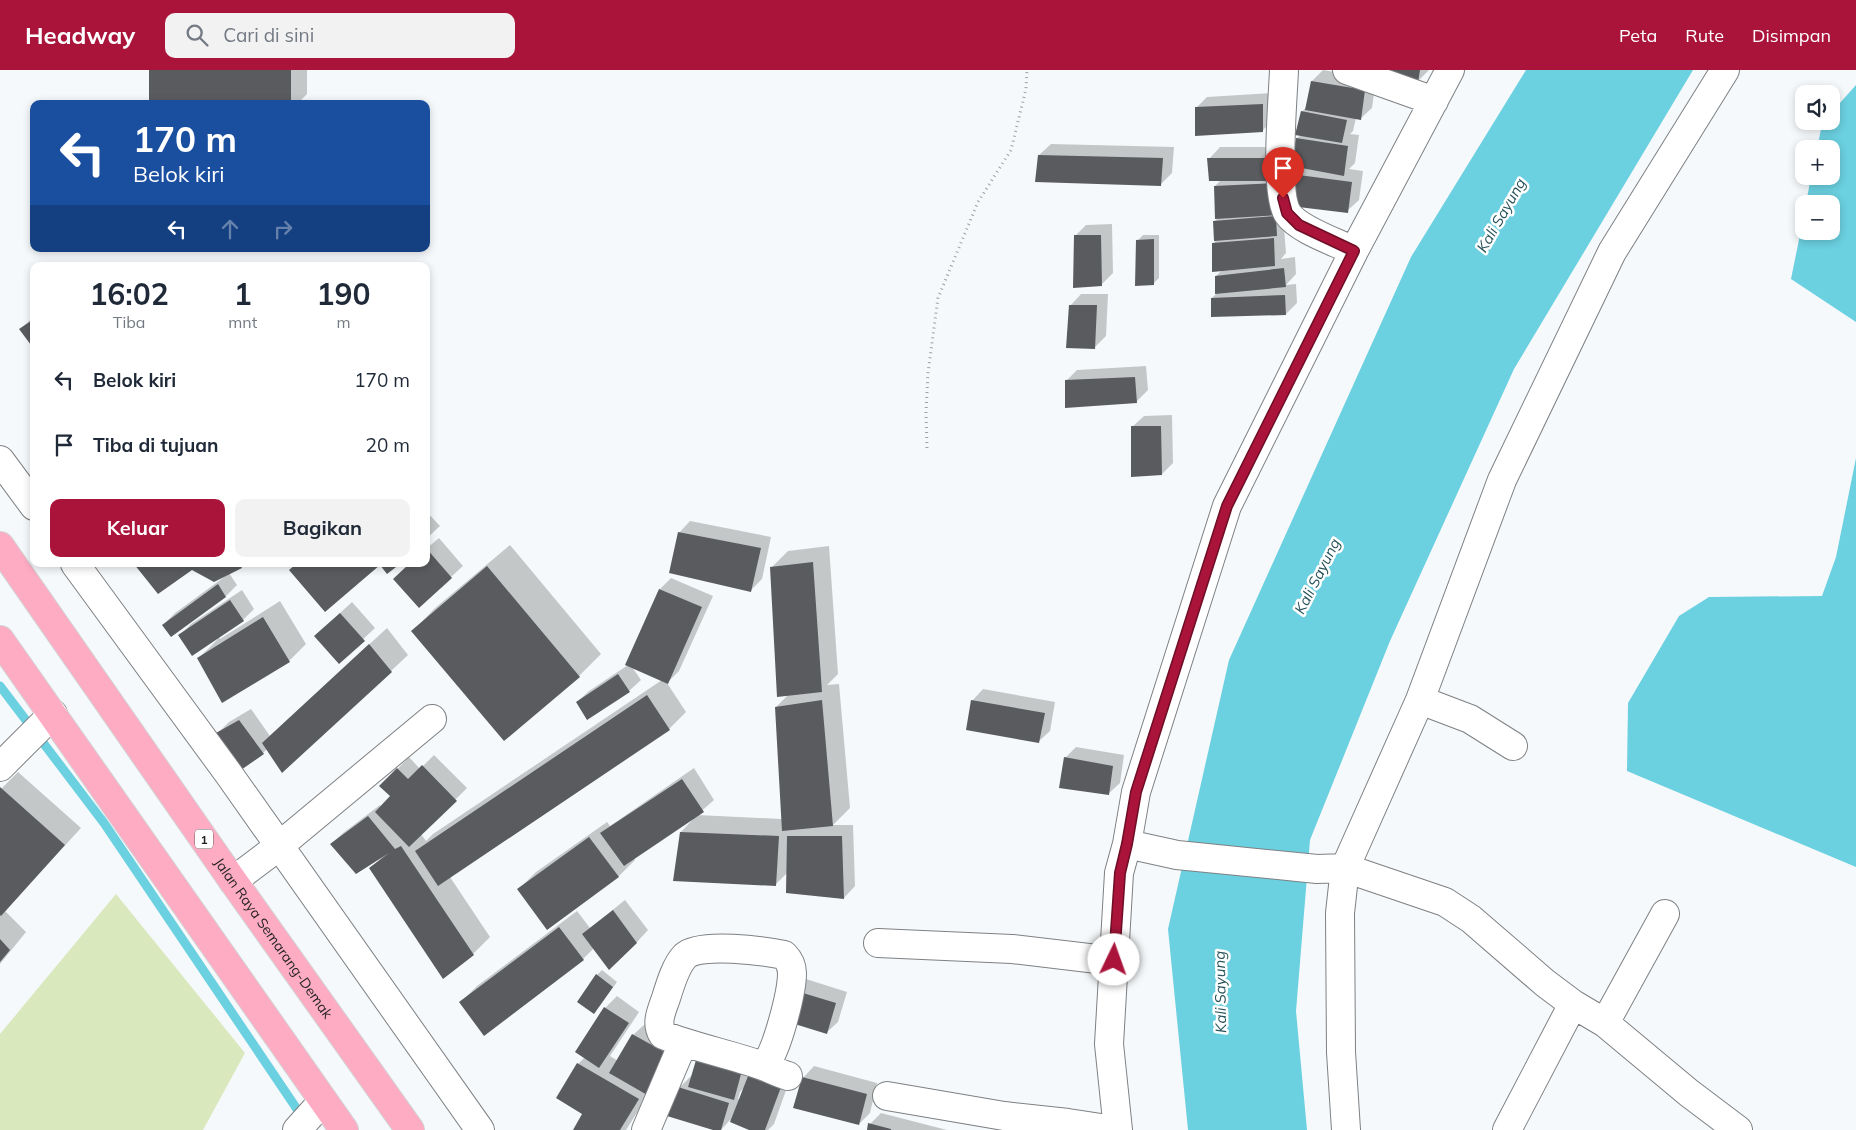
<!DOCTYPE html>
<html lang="id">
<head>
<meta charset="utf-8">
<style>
  body { margin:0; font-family:Mulish,sans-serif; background:#f2f2f3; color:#1f2937; height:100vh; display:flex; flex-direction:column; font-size:19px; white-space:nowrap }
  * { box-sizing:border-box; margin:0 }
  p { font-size:16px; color:#747a83 }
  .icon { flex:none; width:28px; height:28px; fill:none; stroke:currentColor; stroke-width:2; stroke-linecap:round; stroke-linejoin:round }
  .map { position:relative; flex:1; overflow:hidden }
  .panel { position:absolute; left:30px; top:192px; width:400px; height:305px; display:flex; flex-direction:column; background:#fff; border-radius:10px; box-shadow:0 2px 8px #0003 }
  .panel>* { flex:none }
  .guide { position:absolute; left:30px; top:30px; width:400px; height:152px; border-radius:10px; box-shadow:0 2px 8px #0003; background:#1a4fa0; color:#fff; overflow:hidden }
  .tools { position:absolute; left:1795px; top:15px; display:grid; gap:10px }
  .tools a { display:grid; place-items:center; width:45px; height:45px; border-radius:10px; background:#fff; box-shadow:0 2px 8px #0003; font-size:25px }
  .pin { position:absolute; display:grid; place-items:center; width:42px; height:42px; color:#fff; margin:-51px -21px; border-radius:50% 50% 50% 0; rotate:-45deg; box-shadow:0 0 5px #0007 }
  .pin .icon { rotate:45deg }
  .me { position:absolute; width:55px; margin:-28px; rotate:3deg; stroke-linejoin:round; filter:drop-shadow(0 0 4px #0008) }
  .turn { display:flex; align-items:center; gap:18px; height:105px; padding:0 20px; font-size:22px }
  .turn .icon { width:65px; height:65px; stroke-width:2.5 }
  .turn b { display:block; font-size:35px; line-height:42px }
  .lanes { display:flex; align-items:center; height:48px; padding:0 20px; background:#0003; justify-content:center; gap:25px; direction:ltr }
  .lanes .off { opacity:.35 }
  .eta { display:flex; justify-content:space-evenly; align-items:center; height:85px; text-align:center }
  .eta b { font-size:30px; font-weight:700; line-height:35px }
  .primary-button { display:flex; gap:10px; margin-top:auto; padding:10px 20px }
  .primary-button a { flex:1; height:58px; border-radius:10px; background:#aa143b; color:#fff; font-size:20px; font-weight:700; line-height:58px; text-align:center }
  .primary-button a+a { background:#f2f2f3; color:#1f2937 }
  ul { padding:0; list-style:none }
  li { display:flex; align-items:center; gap:15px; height:65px; padding:0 20px }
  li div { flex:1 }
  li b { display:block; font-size:19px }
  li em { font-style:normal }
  header { display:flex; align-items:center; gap:30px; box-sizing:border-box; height:70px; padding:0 25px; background:#aa143b; color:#fff }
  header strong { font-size:24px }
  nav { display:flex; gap:28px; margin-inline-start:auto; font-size:18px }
  .search { width:350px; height:45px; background:#f2f2f3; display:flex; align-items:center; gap:12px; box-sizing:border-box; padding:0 18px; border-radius:10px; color:#747a83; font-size:19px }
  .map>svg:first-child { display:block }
  .green { fill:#dae8bd }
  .water { fill:#6bd0e0 }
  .shadow { fill:#0003; fill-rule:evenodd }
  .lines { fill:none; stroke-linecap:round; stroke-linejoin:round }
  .stream { stroke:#6bd0e0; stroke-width:9 }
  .building { fill:#595b5e }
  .minor-casing { stroke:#7e8083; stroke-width:30 }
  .highway-casing { stroke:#d2d2d3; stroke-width:30 }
  .path { stroke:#9ea0a2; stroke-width:3; stroke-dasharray:1 4; stroke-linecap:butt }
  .minor { stroke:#fff; stroke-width:28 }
  .highway { stroke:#fdacc4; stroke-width:28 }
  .route-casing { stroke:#6e0d26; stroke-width:12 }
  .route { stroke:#aa143b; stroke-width:9 }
  .labels { text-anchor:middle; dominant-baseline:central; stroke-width:5; stroke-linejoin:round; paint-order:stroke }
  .shield { fill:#fff; stroke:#626364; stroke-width:1 }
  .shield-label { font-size:12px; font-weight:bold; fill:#1f2021 }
  .street-label { font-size:14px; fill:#1f2021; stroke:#fff }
  .water-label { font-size:15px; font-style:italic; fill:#26535a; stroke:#fff }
</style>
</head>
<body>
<header>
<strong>Headway</strong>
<div class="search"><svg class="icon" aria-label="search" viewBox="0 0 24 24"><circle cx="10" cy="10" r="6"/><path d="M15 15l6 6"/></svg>Cari di sini</div>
<nav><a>Peta</a><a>Rute</a><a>Disimpan</a></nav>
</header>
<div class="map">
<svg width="1856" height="1060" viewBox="0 0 1856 1060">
  <rect width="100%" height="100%" fill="#f6f9fb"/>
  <path class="green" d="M 116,824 L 245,983 L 203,1060 L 0,1060 L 0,964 Z"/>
  <path class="water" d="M 1526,0 L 1693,0 L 1514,299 L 1390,571 L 1310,770 L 1296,941 L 1307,1060 L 1188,1060 L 1168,859 L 1229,590 L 1411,187 Z
    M 1856,15 L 1856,252 L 1791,209 L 1804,145 L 1804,161 L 1831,161 L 1831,134 L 1806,134 L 1811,106 L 1831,106 L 1831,79 L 1817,79 L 1822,54 L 1824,51 L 1831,51 L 1831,43 Z
    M 1856,388 L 1856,797 L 1627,701 L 1628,633 L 1679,546 L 1709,527 L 1822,526 L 1836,487 Z"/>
  <path class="shadow" d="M 150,0 L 307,0 L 307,24 L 297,34 L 150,34 Z
    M 1323,0 L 1376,9 L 1372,38 L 1360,49 L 1356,48 L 1353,61 L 1350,64 L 1359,65 L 1355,93 L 1349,99 L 1363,101 L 1359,130 L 1347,141 L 1291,135 L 1284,157 L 1286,183 L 1281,189 L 1295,187 L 1296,204 L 1286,215 L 1296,214 L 1297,233 L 1286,244 L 1212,228 L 1216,224 L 1216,206 L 1222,200 L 1213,174 L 1215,172 L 1214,152 L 1219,147 L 1215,116 L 1221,110 L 1209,89 L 1220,77 L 1287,77 L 1292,104 L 1300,97 L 1297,68 L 1301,65 L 1302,42 L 1307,36 L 1312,11 Z
    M 1375,0 L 1429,0 L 1418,11 Z
    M 1273,23 L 1274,49 L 1262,61 L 1196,38 L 1207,27 Z
    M 1051,74 L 1174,77 L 1172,103 L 1160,115 L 1039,85 Z
    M 1112,154 L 1113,203 L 1101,215 L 1075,166 L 1086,155 Z
    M 1143,165 L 1159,165 L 1159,208 L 1153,214 L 1137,171 Z
    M 1081,224 L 1108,224 L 1106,266 L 1094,278 L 1070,236 Z
    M 34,246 L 34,277 L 21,259 Z
    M 1146,296 L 1148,320 L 1136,332 L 1066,311 L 1077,300 Z
    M 1172,345 L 1173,393 L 1162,404 L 1132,357 L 1144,346 Z
    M 426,441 L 440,456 L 426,469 Z
    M 690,451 L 771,467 L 762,509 L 751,520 L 679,463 Z
    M 439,468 L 463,496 L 419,536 L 395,509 L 410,494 L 426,494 L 426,479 Z
    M 510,475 L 601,584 L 579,606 L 504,669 L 413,561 L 434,539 Z
    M 829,476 L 838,604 L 827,615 L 839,614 L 850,738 L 833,755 L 853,755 L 855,816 L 844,828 L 788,802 L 775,815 L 681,762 L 695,747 L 634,788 L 635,790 L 618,807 L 519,819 L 536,802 L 607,752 L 610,756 L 694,698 L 714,730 L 697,745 L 782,749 L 776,637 L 789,624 L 771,498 L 788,481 Z
    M 136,494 L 245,494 L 229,503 L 237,515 L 226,526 L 171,566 L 163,555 L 175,543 L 227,505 L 192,498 L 158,523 Z
    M 297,494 L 380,494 L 325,540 L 291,500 Z
    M 671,508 L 713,526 L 679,601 L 667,613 L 686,642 L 669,659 L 450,807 L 490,867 L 473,884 L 443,908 L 371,798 L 381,788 L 331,774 L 343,763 L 380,735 L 381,737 L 392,726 L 381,716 L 409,687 L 420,699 L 434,685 L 467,718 L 421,764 L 426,771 L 433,764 L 662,610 L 632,597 L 641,610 L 629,621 L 577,632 L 589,621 L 628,595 L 627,594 L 660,519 Z
    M 242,520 L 254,539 L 243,550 L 218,567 L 220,569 L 280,531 L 306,574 L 289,591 L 198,589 L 218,569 L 179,566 L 191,554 Z
    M 352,532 L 375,558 L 339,592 L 327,555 Z
    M 387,558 L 408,585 L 391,601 L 267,679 L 263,683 L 218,663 L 229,652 L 251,639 L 270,666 Z
    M 983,619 L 1055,632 L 1050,661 L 1038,672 L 972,631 Z
    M 1076,677 L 1124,685 L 1120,713 L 1108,724 L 1065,688 Z
    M 18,702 L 81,758 L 5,841 L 26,862 L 0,894 L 0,720 Z
    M 625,830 L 648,860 L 637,872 L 609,898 L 594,878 L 583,889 L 485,964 L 461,932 L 477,916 L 577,841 L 590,858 Z
    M 602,900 L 617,912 L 599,937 L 597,905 Z
    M 806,909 L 847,922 L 838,952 L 826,963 L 795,921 Z
    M 617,926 L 639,942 L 610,986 L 618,991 L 633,965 L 645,954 L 681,973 L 626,1060 L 574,1060 L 584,1044 L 578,994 L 585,987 L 577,981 L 605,938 Z
    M 814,996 L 877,1013 L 870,1043 L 859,1054 L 803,1008 Z
    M 794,998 L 774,1054 L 768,1060 L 752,1060 L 730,1050 L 721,1060 L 718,1060 L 679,1018 L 691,1006 ZM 744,1018 L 740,1030 L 738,1029 L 740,1022 Z
    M 881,1043 L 947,1060 L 868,1060 L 870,1054 Z"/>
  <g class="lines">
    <path class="stream" d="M 0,616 L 104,753 L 303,1048"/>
  </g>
  <path class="building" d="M 149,0 L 291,0 L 291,34 L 149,34 Z
    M 1373,0 L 1420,0 L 1418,13 Z
    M 1311,11 L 1365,20 L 1361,50 L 1305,40 Z
    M 1263,34 L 1263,62 L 1195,66 L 1195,37 Z
    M 1301,41 L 1347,50 L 1342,73 L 1295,65 Z
    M 1296,68 L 1348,76 L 1344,106 L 1291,96 Z
    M 1038,85 L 1163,88 L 1161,116 L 1035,112 Z
    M 1207,88 L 1276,88 L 1276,111 L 1209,111 Z
    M 1291,104 L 1352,112 L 1348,143 L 1290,136 Z
    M 1278,113 L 1279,145 L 1215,149 L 1214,116 Z
    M 1276,146 L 1277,166 L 1214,171 L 1213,151 Z
    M 1074,165 L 1101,165 L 1102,216 L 1073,218 Z
    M 1274,168 L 1275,196 L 1212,202 L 1212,173 Z
    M 1154,169 L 1154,215 L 1135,216 L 1136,170 Z
    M 1284,198 L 1286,217 L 1215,224 L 1215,206 Z
    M 1285,225 L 1286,245 L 1211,247 L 1211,228 Z
    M 1069,235 L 1097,235 L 1095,279 L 1066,278 Z
    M 34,249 L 34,279 L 19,259 Z
    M 1135,307 L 1137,333 L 1065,338 L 1065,310 Z
    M 1131,356 L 1161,356 L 1162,405 L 1131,407 Z
    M 678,462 L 761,478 L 751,522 L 669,503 Z
    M 426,478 L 452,508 L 419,538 L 393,509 L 409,494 L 426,494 Z
    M 813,492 L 822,622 L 777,627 L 770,497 Z
    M 134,494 L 240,494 L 242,498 L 214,512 L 192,500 L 158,524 Z
    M 296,494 L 400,494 L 387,504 L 380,495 L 325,542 L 289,500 Z
    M 487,496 L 580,607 L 504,671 L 411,561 Z
    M 218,514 L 226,527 L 171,567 L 162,555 Z
    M 659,519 L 702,537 L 668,614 L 625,595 Z
    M 230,530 L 244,551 L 192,586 L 178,565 Z
    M 340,543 L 365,571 L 339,594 L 314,566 Z
    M 263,547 L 290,592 L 222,633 L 197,588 Z
    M 369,574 L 392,602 L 282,703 L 262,673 Z
    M 618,604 L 630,622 L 587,650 L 576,632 Z
    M 647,625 L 670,660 L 438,816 L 415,781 Z
    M 822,630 L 833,756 L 782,761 L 775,637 Z
    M 971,630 L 1045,643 L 1039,673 L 966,660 Z
    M 239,650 L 264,684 L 238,702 L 216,663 Z
    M 1064,687 L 1113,696 L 1109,725 L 1059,718 Z
    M 422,695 L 457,731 L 409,777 L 375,742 L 390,726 L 379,716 L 397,698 L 408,709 Z
    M 682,709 L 704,742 L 624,796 L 600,763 Z
    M 0,717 L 65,775 L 1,846 L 0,845 Z
    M 368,746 L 395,779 L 401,776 L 474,885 L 443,909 L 369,798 L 389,783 L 356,804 L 330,774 Z
    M 680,762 L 779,766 L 776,816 L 673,811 Z
    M 787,766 L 842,766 L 844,829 L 786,823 Z
    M 589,767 L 619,807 L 547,860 L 517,819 Z
    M 613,840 L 637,873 L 609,900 L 582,864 Z
    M 559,857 L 584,890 L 484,966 L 459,932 Z
    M 0,869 L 10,880 L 0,892 Z
    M 596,904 L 613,917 L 594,944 L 577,932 Z
    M 793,920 L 836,933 L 827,964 L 785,951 Z
    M 604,937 L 629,953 L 599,998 L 575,982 Z
    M 632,964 L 670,985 L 649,1026 L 609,1003 Z
    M 699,980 L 744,993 L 734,1030 L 688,1017 Z
    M 577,993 L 639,1029 L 620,1060 L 573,1060 L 582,1044 L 556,1028 Z
    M 752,996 L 784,1009 L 765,1060 L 749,1060 L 730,1052 Z
    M 802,1007 L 867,1024 L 859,1055 L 793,1038 Z
    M 678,1017 L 729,1033 L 721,1060 L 713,1060 L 667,1046 Z
    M 868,1053 L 891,1059 L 891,1060 L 867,1060 Z"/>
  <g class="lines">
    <defs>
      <path id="minor" d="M 1284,0 C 1283,28 1274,124 1288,144 C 1299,160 1336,172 1354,181
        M 1347,0 L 1434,31
        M 0,390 L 34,436
        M 75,494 L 228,703 L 480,1060
        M 1420,630 L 1470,649 L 1513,676
        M 0,697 L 53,644
        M 1127,774 L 1177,785 L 1317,799 L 1345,798 L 1445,832 L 1471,849 L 1545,913 L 1573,934 L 1605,953 L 1689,1023 L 1738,1060
        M 233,811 L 279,776 L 432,649
        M 878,873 L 1012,879 L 1114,891
        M 1605,953 L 1665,844
        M 764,996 C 777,982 792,922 792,903 C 792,896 789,890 784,885 C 764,881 700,872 685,886 C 676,895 670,915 666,928 C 662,940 655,953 663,965 C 694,977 728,984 760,995 C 769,998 778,1003 788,1006
        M 887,1026 L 1004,1046 L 1068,1053 L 1114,1060
        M 297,1060 L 323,1031
        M 646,1060 L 683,973
        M 1118,1060 L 1109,974 L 1119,803 L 1127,774 L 1136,722 L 1227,436 L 1354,181 L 1450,0
        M 1346,1060 L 1341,982 L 1340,843 L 1345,798 L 1420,630 L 1502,410 L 1612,182 L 1725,0
        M 1507,1060 L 1573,934"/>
      <g id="highway">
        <path id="s1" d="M 0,476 L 233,811 L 410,1060"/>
        <path d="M 0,570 L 344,1060"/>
      </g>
    </defs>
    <use href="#minor" class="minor-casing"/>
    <use href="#highway" class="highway-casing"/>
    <path class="path" d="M 927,378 L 926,342 L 928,303 L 938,228 L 978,132 L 1011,80 L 1026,19 L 1027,0"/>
    <use href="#minor" class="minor"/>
    <use href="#highway" class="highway"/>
  </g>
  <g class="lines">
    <defs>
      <path id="route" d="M 1114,890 L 1120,803 L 1127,774 L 1136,722 L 1227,436 L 1354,181 L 1299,155 L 1287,143 L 1283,128"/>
    </defs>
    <use href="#route" class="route-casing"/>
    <use href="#route" class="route"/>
  </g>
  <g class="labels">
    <rect class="shield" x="195" y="759.5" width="18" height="19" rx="4"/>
    <g class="shield-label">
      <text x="204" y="769">1</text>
    </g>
    <g class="street-label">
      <text stroke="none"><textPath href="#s1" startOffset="478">Jalan Raya Semarang-Demak</textPath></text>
    </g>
    <g class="water-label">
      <text transform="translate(1501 145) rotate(-60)">Kali Sayung</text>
      <text transform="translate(1317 506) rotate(-63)">Kali Sayung</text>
      <text transform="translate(1220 922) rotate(-91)">Kali Sayung</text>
    </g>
  </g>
</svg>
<div class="tools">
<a><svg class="icon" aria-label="sound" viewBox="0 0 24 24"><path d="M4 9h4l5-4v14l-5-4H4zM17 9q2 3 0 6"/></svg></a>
<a>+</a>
<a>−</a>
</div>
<div class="pin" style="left:1283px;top:128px;background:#d93025"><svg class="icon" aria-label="arrive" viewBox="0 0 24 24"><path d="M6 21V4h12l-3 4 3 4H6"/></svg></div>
<svg class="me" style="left:1114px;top:890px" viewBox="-20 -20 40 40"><circle r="19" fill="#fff"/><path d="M0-13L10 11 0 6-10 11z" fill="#aa143b"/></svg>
<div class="guide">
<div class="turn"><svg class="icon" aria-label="left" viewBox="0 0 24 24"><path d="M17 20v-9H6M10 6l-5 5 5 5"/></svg><div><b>170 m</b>Belok kiri</div></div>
<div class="lanes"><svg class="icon" aria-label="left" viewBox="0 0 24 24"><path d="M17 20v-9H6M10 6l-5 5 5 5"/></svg><svg class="icon off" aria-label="ahead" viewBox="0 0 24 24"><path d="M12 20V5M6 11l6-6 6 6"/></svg><svg class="icon off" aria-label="right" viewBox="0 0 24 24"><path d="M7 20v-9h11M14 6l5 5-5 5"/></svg></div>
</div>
<section class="panel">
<div class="eta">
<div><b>16:02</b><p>Tiba</p></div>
<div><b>1</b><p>mnt</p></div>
<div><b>190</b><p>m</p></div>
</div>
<ul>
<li><svg class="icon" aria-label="left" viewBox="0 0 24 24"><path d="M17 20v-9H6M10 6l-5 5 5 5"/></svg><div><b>Belok kiri</b></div><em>170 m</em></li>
<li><svg class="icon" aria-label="arrive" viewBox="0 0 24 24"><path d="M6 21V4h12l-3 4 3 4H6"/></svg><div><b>Tiba di tujuan</b></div><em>20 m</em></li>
</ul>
<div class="primary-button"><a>Keluar</a><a>Bagikan</a></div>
</section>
</div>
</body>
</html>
